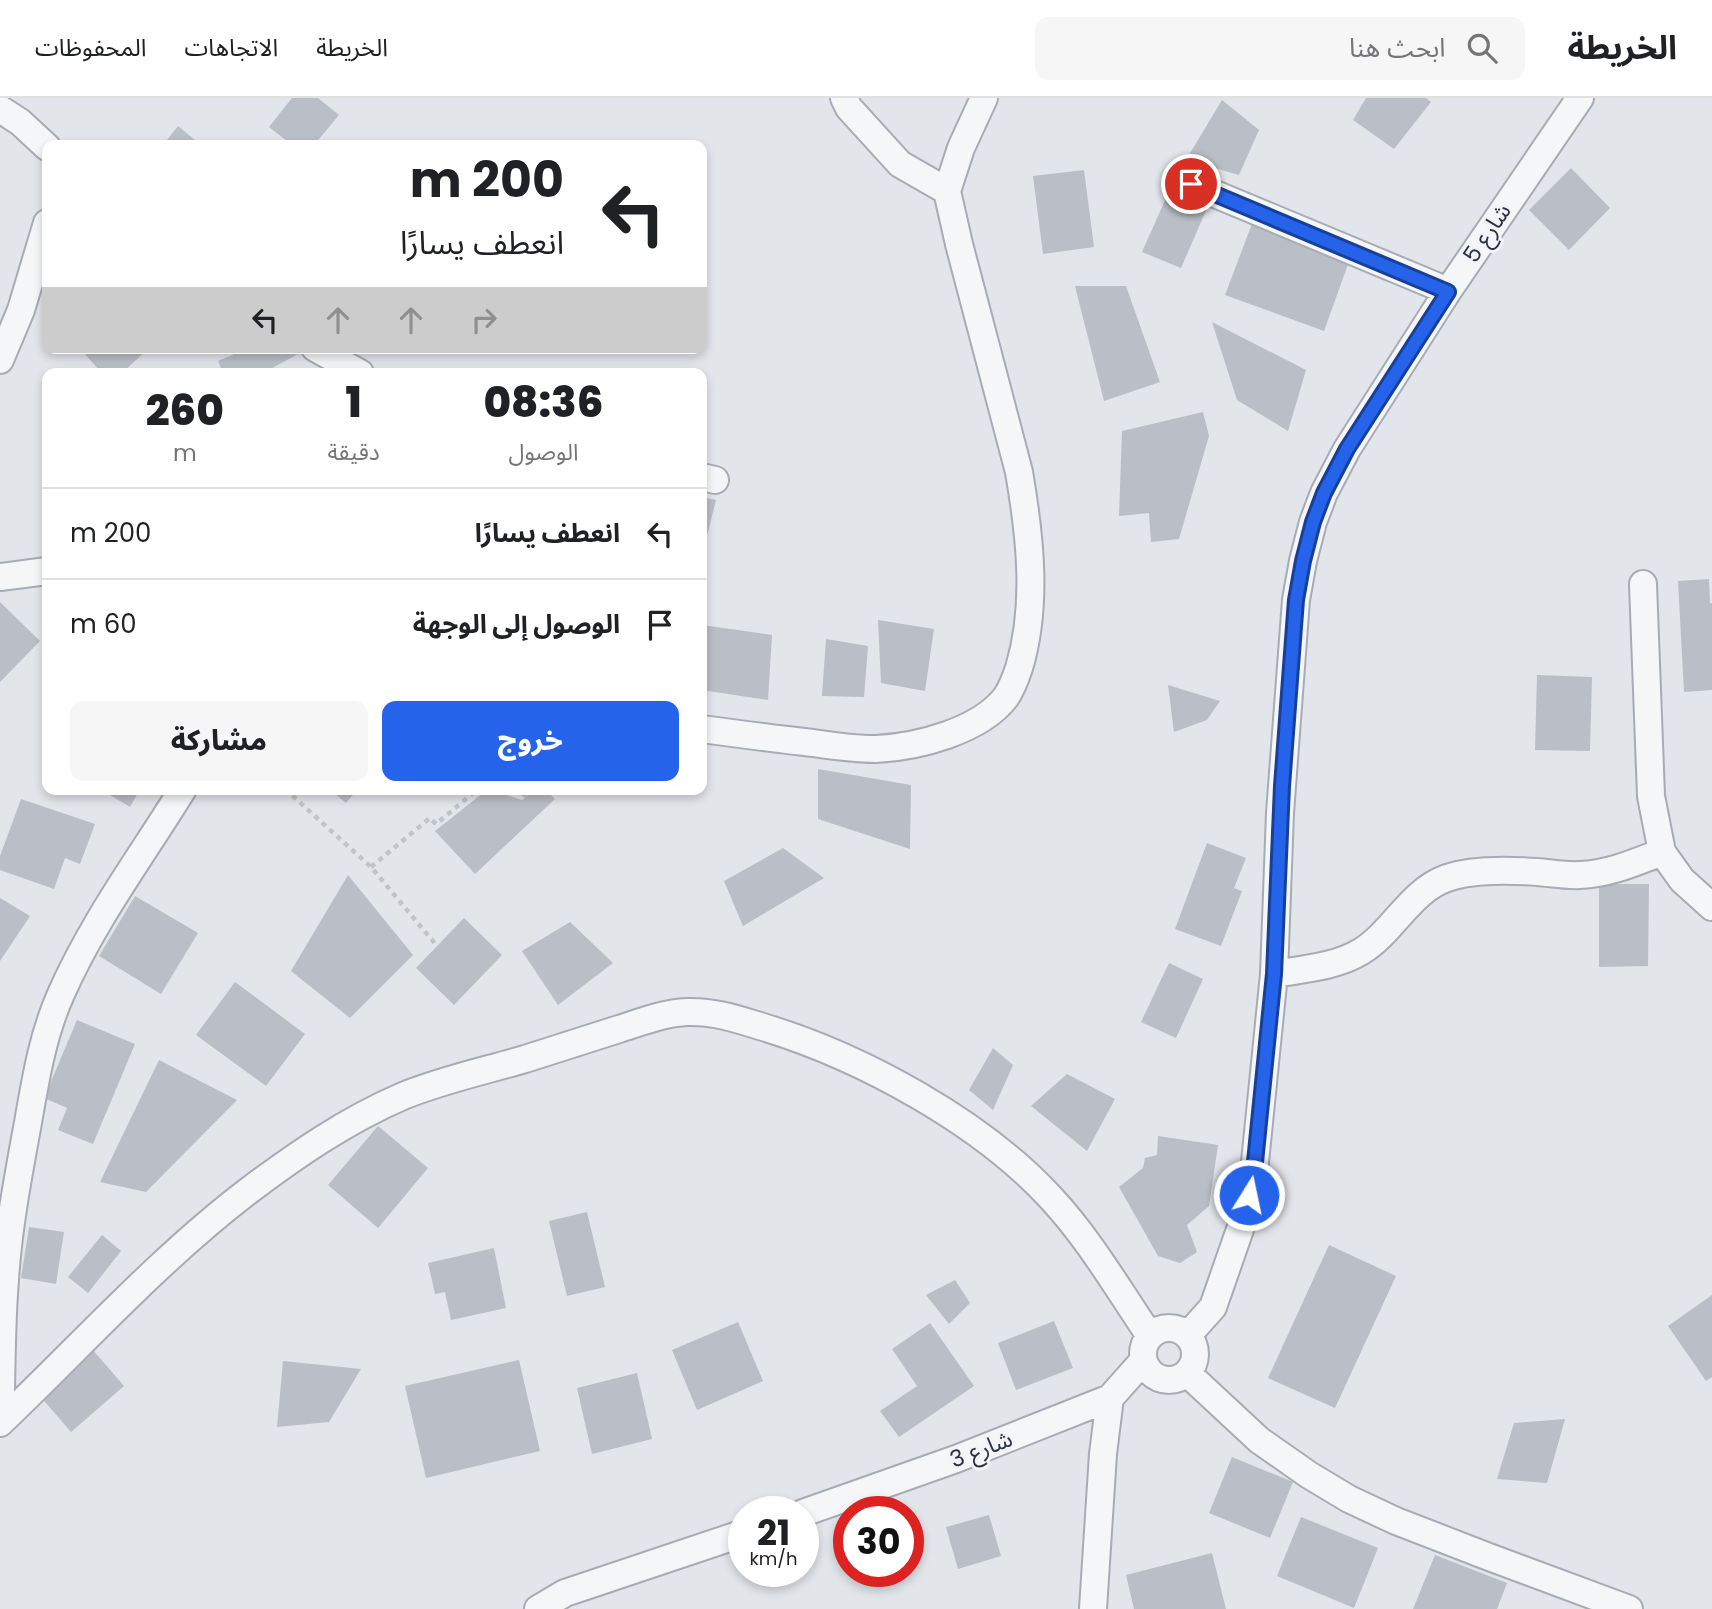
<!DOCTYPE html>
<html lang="ar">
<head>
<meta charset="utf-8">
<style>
  body { margin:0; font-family:Poppins,"Noto Sans Arabic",sans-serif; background:#f6f6f6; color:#202124; direction:rtl; height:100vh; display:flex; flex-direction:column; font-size:26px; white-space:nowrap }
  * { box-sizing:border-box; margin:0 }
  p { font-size:23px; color:#757577 }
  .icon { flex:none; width:38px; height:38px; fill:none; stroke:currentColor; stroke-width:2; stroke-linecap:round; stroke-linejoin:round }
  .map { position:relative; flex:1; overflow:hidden; direction:ltr }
  .drawer { position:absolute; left:42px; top:270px; width:665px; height:427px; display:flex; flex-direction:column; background:#fff; border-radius:14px; box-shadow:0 4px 10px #0003; direction:rtl }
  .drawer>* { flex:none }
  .guide { position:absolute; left:42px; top:42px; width:665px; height:214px; border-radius:14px; box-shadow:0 4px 10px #0003; direction:rtl; background:#fff; color:#202124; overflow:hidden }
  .speed { position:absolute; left:728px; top:1398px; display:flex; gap:14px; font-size:35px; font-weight:700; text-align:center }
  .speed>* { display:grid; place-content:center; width:91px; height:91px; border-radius:50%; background:#fff; box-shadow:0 4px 10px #0003; line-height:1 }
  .speed small { font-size:18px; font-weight:400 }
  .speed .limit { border:10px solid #d22; background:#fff; color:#111 }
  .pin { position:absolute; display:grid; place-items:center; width:60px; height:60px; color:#fff; margin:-30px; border:4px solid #fff; border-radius:50%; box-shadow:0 2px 7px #0007 }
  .me { position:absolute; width:77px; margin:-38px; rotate:10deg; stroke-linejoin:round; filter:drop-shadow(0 0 5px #0008) }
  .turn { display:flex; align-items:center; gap:24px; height:147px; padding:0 28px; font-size:32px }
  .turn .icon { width:91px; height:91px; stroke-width:2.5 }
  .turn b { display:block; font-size:49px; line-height:60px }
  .lanes { display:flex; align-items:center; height:66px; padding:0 28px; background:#0003; justify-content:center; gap:35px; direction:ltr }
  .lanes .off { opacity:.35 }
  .eta { display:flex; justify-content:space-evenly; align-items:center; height:119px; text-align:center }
  .eta b { font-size:42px; font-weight:800; line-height:49px }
  .action { display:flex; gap:14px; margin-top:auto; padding:14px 28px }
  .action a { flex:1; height:80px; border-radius:14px; background:#2563eb; color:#fff; font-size:28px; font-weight:800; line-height:80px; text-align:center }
  .action a+a { background:#f6f6f6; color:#202124 }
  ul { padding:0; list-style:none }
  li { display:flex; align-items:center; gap:21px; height:91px; padding:0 28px; border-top:2px solid #e0e0e0 }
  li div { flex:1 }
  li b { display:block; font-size:26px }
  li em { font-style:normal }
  header { display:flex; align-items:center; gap:42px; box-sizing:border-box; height:98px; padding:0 35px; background:#fff; border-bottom:2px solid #e0e0e0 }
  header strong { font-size:33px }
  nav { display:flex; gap:38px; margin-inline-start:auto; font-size:24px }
  .search { width:490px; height:63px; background:#f6f6f6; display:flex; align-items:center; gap:18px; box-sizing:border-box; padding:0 24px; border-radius:14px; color:#757577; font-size:26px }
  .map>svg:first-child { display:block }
  .building { fill:#babec6 }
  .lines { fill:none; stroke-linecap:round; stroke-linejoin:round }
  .street-casing { stroke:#a7acb4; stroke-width:30 }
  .path { stroke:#c0c3c8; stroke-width:4.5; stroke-dasharray:5 5; stroke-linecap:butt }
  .street { stroke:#f5f6f8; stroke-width:26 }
  .route-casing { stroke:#184099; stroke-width:18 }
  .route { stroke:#2563eb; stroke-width:12 }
  .labels { text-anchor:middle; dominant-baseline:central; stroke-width:6; stroke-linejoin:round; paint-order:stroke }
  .street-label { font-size:23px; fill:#2b3241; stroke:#f2f4f7 }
</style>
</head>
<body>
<header>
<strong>الخريطة</strong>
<div class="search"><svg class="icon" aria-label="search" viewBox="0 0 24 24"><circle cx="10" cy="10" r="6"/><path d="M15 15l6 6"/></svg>ابحث هنا</div>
<nav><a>الخريطة</a><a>الاتجاهات</a><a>المحفوظات</a></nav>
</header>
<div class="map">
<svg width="1712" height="1511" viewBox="0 0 1712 1511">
  <rect width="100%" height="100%" fill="#e2e5ea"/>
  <path class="building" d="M 292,0 L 318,0 L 339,17 L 314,47 L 292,47 L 269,29 Z
    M 1366,0 L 1426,0 L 1431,4 L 1394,51 L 1353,22 Z
    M 1222,2 L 1259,32 L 1239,77 L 1186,62 Z
    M 178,28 L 201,47 L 163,47 Z
    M 1571,70 L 1610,110 L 1569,152 L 1529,112 Z
    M 1084,72 L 1094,149 L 1043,156 L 1033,78 Z
    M 1170,91 L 1208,108 L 1181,170 L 1142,154 Z
    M 1253,123 L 1351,158 L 1324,233 L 1225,197 Z
    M 1075,188 L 1126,188 L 1160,284 L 1104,303 Z
    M 1212,224 L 1306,272 L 1288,333 L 1237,302 Z
    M 79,250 L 149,250 L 122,275 L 102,275 Z
    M 249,250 L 291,250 L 298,256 L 263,275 L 223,275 L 218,263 Z
    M 1203,314 L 1209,338 L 1179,441 L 1151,444 L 1149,415 L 1119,418 L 1122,333 Z
    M 702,399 L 716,402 L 705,446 L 702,445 Z
    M 1709,481 L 1710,505 L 1712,505 L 1712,592 L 1684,594 L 1678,483 Z
    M 0,504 L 40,543 L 0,584 Z
    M 878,522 L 934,531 L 925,593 L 881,585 Z
    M 702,527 L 772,537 L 768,602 L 702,592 Z
    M 826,541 L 868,548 L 864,599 L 822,598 Z
    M 1537,577 L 1592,579 L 1590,653 L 1535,652 Z
    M 1168,587 L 1220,603 L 1207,622 L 1174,634 Z
    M 818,671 L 911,687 L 910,751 L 818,721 Z
    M 100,691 L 140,691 L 130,709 Z
    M 329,691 L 358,691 L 346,705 Z
    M 488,691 L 522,702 L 534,691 L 545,691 L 555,701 L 475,776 L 435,733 Z
    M 21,701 L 95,726 L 80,766 L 65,760 L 54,791 L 0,772 L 0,758 Z
    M 1207,745 L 1246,760 L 1234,790 L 1242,793 L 1221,848 L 1175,831 Z
    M 783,750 L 824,780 L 743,828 L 724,783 Z
    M 348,777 L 413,857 L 350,920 L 291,873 Z
    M 1599,786 L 1649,786 L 1648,868 L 1599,869 Z
    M 135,798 L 198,835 L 161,896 L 99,858 Z
    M 0,800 L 30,818 L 0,863 Z
    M 464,820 L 502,857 L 454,907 L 416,870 Z
    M 570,824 L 613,865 L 558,907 L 522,853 Z
    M 1169,865 L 1203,881 L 1176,940 L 1141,924 Z
    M 235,884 L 305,936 L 266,988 L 196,937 Z
    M 77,922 L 135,946 L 93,1046 L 58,1032 L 67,1010 L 44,1000 Z
    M 993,950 L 1013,967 L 993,1012 L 969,992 Z
    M 159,962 L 237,1002 L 146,1094 L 100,1084 Z
    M 1067,976 L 1115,1001 L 1087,1053 L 1031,1008 Z
    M 378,1028 L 428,1070 L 378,1130 L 328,1087 Z
    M 1158,1038 L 1218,1047 L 1209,1108 L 1187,1127 L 1197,1154 L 1180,1165 L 1158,1158 L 1119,1089 L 1143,1070 L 1145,1060 L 1157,1057 Z
    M 587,1114 L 605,1189 L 567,1198 L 549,1123 Z
    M 29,1129 L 64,1134 L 56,1186 L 21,1180 Z
    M 102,1137 L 121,1153 L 88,1195 L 68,1179 Z
    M 1329,1147 L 1396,1178 L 1335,1310 L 1268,1280 Z
    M 494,1150 L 506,1210 L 451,1222 L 445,1194 L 435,1196 L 428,1165 Z
    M 955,1182 L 970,1205 L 949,1226 L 926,1197 Z
    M 1712,1197 L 1712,1279 L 1706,1283 L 1668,1228 Z
    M 1054,1223 L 1073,1270 L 1016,1292 L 998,1245 Z
    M 738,1224 L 763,1283 L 697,1312 L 672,1252 Z
    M 930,1225 L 974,1288 L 899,1339 L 880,1313 L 917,1288 L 892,1251 Z
    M 92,1251 L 124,1288 L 71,1334 L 39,1297 Z
    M 519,1262 L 540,1353 L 426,1380 L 405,1288 Z
    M 283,1263 L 361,1271 L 329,1324 L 277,1329 Z
    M 637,1275 L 652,1341 L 592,1356 L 577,1290 Z
    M 1565,1321 L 1547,1385 L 1497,1381 L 1514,1325 Z
    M 1232,1359 L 1293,1384 L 1270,1440 L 1209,1415 Z
    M 989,1417 L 1001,1458 L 958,1471 L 946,1429 Z
    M 1301,1419 L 1378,1450 L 1354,1510 L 1277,1478 Z
    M 1212,1455 L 1226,1511 L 1134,1511 L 1126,1477 Z
    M 1435,1457 L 1507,1485 L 1497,1511 L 1413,1511 Z"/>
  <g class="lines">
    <defs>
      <path id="street" d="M 844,0 L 849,10 L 900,66 L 947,93
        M 0,11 L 20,24 L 47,49
        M 1191,86 L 1448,193
        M 315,250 L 360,275
        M 0,262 L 21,212 L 47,125
        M 702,379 L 715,382
        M 0,479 L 47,473
        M 1643,486 L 1651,698 L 1662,754 L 1682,782 L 1712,809
        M 702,631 C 739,636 776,641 813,645 C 833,648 855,651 876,651 C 918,649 980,633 1006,599 C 1012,590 1016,579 1019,570 C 1038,507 1030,438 1019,374 L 959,146 L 947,93 L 961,50 L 984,0
        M 1274,876 C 1303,871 1336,869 1362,853 C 1394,833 1410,793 1447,780 C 1472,771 1510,772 1537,774 C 1551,775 1566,778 1580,777 C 1609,776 1636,764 1662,754
        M1143 1256a26 26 0 1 1 52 0a26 26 0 1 1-52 0Z
        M 1188,1237 L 1213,1209 L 1244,1120 L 1254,1074 L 1274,876 L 1280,715 L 1296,502 L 1303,463 L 1313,424 L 1324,395 L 1347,351 L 1448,193 L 1580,0
        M 1187,1275 L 1259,1342 L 1309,1377 L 1349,1401 L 1396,1423 L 1489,1459 L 1629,1511
        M 0,1325 C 81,1248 158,1162 247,1094 C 296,1057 347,1022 403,998 C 442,982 484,973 525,961 C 556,951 587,941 619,931 C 641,924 664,915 687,914 C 714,913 737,921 763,929 C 862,959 981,1024 1051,1100 C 1090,1142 1118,1191 1150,1238
        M 0,1325 C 2,1277 1,1229 5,1182 C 8,1132 18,1079 27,1030 C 35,985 42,938 61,896 C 93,823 141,759 183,691
        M 803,1415 L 956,1361 L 1110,1300 L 1143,1263
        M 538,1511 L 565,1495 L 744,1435
        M 1093,1511 L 1103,1356 L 1110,1300"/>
    </defs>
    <use href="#street" class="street-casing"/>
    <path class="path" d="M 285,691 L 371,769 L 437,848
      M 513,691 L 527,698
      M 371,769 L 430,720 L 436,726 L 478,691"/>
    <use href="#street" class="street"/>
  </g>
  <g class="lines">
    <defs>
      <path id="route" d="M 1191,86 L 1448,194 L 1347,351 L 1324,395 L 1313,424 L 1303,463 L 1296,502 L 1282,688 L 1274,876 L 1254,1074 L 1249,1097"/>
    </defs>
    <use href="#route" class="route-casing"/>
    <use href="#route" class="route"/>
  </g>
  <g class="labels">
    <g class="street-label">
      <text transform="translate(1487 135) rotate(-56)">شارع 5</text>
      <text transform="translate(981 1351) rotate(-21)">شارع 3</text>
    </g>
  </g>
</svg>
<div class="speed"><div>21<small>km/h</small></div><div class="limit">30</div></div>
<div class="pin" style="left:1191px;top:86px;background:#d93025"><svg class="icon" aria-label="arrive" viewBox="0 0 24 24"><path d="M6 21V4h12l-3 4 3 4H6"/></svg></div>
<svg class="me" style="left:1249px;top:1097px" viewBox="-20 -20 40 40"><circle r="17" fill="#2563eb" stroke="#fff" stroke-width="3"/><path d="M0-11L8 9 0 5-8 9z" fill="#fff"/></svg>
<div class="guide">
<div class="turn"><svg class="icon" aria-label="left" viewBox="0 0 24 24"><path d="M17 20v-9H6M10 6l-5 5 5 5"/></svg><div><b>200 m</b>انعطف يسارًا</div></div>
<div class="lanes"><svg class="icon" aria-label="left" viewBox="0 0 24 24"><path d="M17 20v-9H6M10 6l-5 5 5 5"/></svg><svg class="icon off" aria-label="ahead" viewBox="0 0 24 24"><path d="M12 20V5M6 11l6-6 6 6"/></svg><svg class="icon off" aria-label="ahead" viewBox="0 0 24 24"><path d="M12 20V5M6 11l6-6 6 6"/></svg><svg class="icon off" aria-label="right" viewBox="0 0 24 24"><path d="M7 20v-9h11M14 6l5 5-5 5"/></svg></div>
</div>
<section class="drawer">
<div class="eta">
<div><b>08:36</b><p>الوصول</p></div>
<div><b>1</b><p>دقيقة</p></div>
<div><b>260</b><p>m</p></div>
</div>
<ul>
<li><svg class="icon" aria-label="left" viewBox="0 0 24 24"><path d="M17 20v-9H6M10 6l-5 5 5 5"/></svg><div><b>انعطف يسارًا</b></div><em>200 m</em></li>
<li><svg class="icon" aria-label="arrive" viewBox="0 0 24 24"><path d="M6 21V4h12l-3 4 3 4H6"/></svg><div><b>الوصول إلى الوجهة</b></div><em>60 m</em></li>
</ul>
<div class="action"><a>خروج</a><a>مشاركة</a></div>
</section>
</div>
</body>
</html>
